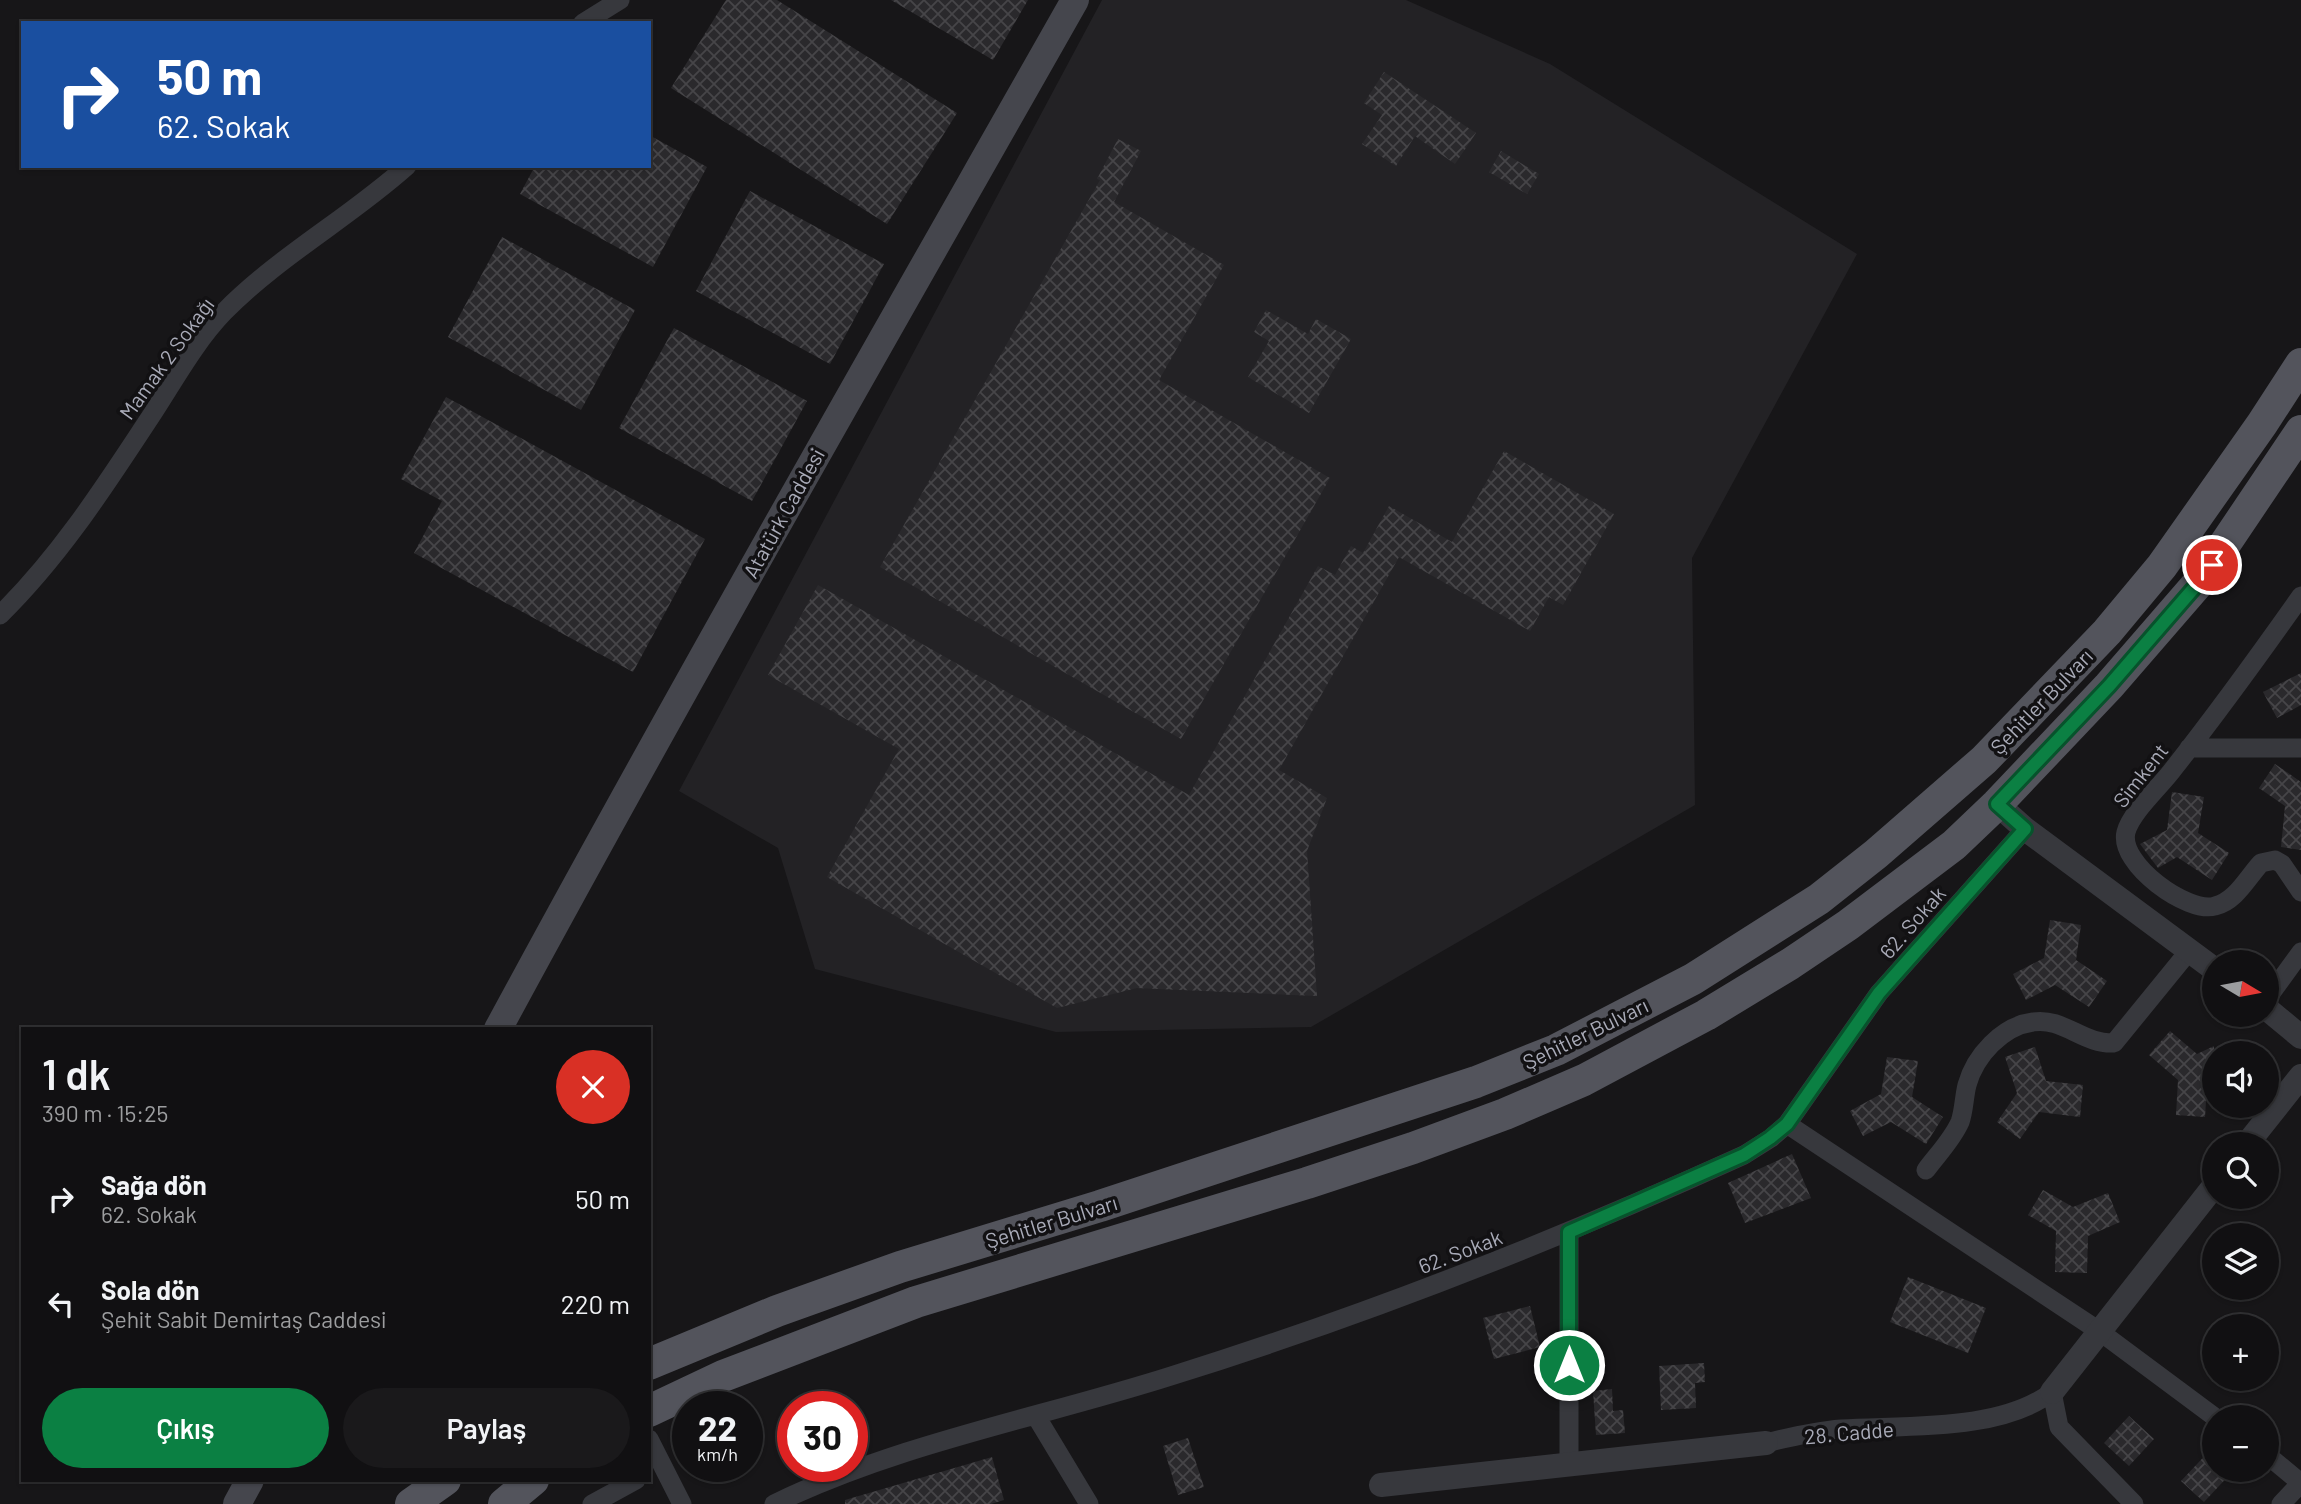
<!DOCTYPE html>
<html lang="tr">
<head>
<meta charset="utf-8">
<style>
  body { margin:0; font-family:Barlow,sans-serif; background:#1a191b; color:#f1f3f6; height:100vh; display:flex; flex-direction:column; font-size:26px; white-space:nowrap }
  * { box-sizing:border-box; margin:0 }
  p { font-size:23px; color:#9c9d9f }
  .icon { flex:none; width:38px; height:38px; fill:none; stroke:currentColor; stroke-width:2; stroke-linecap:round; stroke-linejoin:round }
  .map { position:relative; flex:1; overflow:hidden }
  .side { position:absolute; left:21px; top:1027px; width:630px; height:455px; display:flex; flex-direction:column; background:#111012; border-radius:0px; box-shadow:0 2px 5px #0004,0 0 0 2px #303032 }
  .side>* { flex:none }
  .hud { position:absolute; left:21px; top:21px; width:630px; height:147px; border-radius:0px; box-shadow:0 2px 5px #0004,0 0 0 2px #303032; background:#1a4fa0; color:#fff; overflow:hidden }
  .needle { width:46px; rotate:100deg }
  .fabs { position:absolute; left:2202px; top:950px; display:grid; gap:14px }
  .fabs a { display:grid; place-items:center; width:77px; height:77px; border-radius:50%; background:#111012; box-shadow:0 2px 5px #0004,0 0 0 2px #303032; font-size:35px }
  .speed { position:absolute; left:672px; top:1391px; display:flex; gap:14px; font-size:35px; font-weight:700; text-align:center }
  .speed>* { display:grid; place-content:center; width:91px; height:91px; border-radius:50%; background:#111012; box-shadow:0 2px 5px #0004,0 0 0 2px #303032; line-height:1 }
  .speed small { font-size:18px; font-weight:400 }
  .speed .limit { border:10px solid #d22; background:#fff; color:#111 }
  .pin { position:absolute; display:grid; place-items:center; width:60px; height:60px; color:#fff; margin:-30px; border:4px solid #fff; border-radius:50%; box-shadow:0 2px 7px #0007 }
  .me { position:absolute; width:77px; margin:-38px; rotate:0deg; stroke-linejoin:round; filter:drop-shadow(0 0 5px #0008) }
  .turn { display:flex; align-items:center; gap:24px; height:147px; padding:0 21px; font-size:32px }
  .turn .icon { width:91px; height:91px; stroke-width:2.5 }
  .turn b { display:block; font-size:49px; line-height:60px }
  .round { display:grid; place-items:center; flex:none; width:74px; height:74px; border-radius:37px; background:#1a191b }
  .overview { display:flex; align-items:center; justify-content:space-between; height:119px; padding:0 21px }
  h1 { font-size:42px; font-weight:600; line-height:52px }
  .cta { display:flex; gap:14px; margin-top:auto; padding:14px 21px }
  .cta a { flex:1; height:80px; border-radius:42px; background:#0b8043; color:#fff; font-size:28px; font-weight:600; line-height:80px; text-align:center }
  .cta a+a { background:#1a191b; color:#f1f3f6 }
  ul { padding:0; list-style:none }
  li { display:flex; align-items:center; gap:21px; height:105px; padding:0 21px }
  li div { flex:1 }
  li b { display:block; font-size:26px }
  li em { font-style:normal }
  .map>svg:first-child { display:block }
  .built { fill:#232225 }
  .building { fill:url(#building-cross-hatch) }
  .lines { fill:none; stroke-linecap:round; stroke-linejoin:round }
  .minor { stroke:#37383d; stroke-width:19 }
  .tertiary { stroke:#37383d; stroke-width:24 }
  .secondary { stroke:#45464d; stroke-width:28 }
  .primary { stroke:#53545c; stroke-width:32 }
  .route-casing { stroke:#07532c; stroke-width:18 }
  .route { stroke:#0b8043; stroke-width:12 }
  .labels { text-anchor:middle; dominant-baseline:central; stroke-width:7; stroke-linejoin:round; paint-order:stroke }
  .street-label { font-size:21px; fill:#a9abb8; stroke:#121113 }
</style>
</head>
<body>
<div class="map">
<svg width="2301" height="1504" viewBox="0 0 2301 1504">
  <defs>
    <pattern id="building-cross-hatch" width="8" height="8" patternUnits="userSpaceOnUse" patternTransform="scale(1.75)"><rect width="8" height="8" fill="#2a292c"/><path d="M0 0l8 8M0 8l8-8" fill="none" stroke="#464548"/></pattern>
  </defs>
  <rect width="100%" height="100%" fill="#171618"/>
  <path class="built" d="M 1102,0 L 1406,0 L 1550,64 L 1857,254 L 1692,558 L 1695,805 L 1311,1027 L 1056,1032 L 815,969 L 778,848 L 679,791 Z"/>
  <path class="building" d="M 726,0 L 777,0 L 957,113 L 887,224 L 671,88 Z
    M 891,0 L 1028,0 L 993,60 Z
    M 1384,72 L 1476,133 L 1455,164 L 1415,136 L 1396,166 L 1362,144 L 1382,115 L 1364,103 Z
    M 649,135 L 707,167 L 653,267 L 520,194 L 535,166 L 649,166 Z
    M 1118,139 L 1141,151 L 1114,202 L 1224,265 L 1159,380 L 1330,478 L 1181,739 L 880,567 L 1100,180 L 1097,179 Z
    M 1501,151 L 1539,174 L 1527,194 L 1489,172 Z
    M 750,191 L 884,264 L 830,364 L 696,291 Z
    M 502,237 L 635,310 L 581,410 L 448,337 Z
    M 1266,310 L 1308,334 L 1316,319 L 1351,339 L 1309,413 L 1248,377 L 1269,341 L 1254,332 Z
    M 674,328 L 807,401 L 752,501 L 619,428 Z
    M 446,397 L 705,539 L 633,672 L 414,553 L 442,501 L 401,479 Z
    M 1504,451 L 1614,514 L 1563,605 L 1549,597 L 1530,631 L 1399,557 L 1279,770 L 1327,798 L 1307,851 L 1317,996 L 1137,988 L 1057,1008 L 827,877 L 899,749 L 768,675 L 818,585 L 1189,795 L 1318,566 L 1335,575 L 1351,546 L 1363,553 L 1389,506 L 1452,542 Z
    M 2301,673 L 2301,705 L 2277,718 L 2263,692 Z
    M 2275,764 L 2301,782 L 2301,850 L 2281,847 L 2285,806 L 2259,788 Z
    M 2172,792 L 2204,797 L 2198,833 L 2229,853 L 2212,880 L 2177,857 L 2158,868 L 2140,844 L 2167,830 Z
    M 2050,920 L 2081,925 L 2076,960 L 2107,981 L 2089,1007 L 2055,985 L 2026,1000 L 2013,974 L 2044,958 Z
    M 2170,1031 L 2197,1054 L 2214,1046 L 2214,1081 L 2207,1085 L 2205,1117 L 2176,1115 L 2178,1080 L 2149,1055 Z
    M 2035,1047 L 2046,1081 L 2083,1085 L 2080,1117 L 2039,1112 L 2020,1139 L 1997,1122 L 2017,1093 L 2005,1057 Z
    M 1887,1057 L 1918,1061 L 1912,1097 L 1943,1117 L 1926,1144 L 1891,1122 L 1863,1136 L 1850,1111 L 1881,1094 Z
    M 1792,1154 L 1811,1198 L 1745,1223 L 1728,1183 Z
    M 2043,1190 L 2073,1207 L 2108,1193 L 2120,1222 L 2088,1236 L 2087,1273 L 2055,1272 L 2056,1231 L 2028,1215 Z
    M 1908,1277 L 1986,1308 L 1968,1353 L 1890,1322 Z
    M 1530,1306 L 1540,1347 L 1494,1359 L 1483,1318 Z
    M 1704,1363 L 1705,1382 L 1695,1383 L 1696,1408 L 1661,1410 L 1659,1366 Z
    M 1612,1389 L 1613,1411 L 1623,1410 L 1625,1433 L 1596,1435 L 1593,1391 Z
    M 2129,1416 L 2154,1439 L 2129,1466 L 2104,1443 Z
    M 1188,1438 L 1204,1487 L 1178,1495 L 1163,1446 Z
    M 2214,1446 L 2214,1470 L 2234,1470 L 2204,1502 L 2181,1481 Z
    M 992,1457 L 1004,1500 L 991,1504 L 845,1504 L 845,1500 Z"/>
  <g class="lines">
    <path class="minor" d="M 583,23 L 620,0
      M 2301,596 C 2260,654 2218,712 2174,768 C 2161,786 2132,811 2126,832 C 2118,864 2188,914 2215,906 C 2236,901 2247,878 2261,863 L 2275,860 L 2282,864 L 2301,892
      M 0,615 C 60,556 105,486 151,416 C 174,381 195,342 224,312 C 279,256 349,218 407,166
      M 2189,748 L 2300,748
      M 2266,1000 L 2301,952
      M 1787,1124 L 2099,1331 L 2216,1418
      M 1926,1170 C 1937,1155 1952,1140 1960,1122 C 1964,1111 1964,1097 1967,1085 C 1975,1056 2002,1026 2033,1022 C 2063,1017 2084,1045 2114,1043 L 2189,951
      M 1036,1416 L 1089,1504
      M 649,1439 L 682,1504
      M 1766,1443 C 1790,1437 1816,1431 1841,1429 C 1905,1425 1999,1432 2052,1392 L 2059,1427 L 2134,1504
      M 2266,1454 L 2301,1483
      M 1569,1464 L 1569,1232
      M 592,1504 L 636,1480
      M 774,1504 C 900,1443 1039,1418 1171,1376 C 1367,1315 1557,1240 1744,1155 L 1771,1138 L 1787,1124 L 1879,993 L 2025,829
      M 2281,1504 L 2301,1483"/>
    <path class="tertiary" d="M 1997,804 L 2025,829 L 2214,969
      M 2266,1008 L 2301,1037
      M 2247,1144 L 2301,1076
      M 2052,1392 L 2214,1186
      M 1381,1485 L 1766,1443"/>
    <path class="secondary" d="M 498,1029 C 685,683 881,342 1075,0
      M 237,1504 L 250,1480"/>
    <path class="primary" d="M 649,1364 L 777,1311 L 900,1267 L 1100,1206 L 1476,1082 L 1556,1050 L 1693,979 L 1819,899 L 1876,854 L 1984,760 L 2107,632 L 2162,566 L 2262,424 L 2301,364
      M 649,1411 L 723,1376 L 916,1302 L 1307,1183 L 1413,1148 L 1505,1114 L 1584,1080 L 1706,1015 L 1790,964 L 1848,925 L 1954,845 L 1997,804 L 2109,686 L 2200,581 L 2301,431
      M 411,1504 L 445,1480
      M 504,1504 L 533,1480"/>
  </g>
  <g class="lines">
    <defs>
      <path id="route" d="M 1569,1365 L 1569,1232 L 1744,1155 L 1770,1138 L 1787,1124 L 1879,993 L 2025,829 L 1997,804 L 2109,686 L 2200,581 L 2212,565"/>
    </defs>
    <use href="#route" class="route-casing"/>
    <use href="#route" class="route"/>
  </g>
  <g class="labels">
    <g class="street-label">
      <text transform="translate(166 358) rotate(-54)">Mamak 2 Sokağı</text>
      <text transform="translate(783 513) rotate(-61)">Atatürk Caddesi</text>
      <text transform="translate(2041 701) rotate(-46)">Şehitler Bulvarı</text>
      <text transform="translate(2140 775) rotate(-52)">Simkent</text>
      <text transform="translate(1912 922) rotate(-49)">62. Sokak</text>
      <text transform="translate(1585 1033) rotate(-26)">Şehitler Bulvarı</text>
      <text transform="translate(1051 1221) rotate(-17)">Şehitler Bulvarı</text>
      <text transform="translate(1460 1251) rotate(-21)">62. Sokak</text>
      <text transform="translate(1849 1432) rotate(-5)">28. Cadde</text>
    </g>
  </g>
</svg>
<div class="fabs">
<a><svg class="needle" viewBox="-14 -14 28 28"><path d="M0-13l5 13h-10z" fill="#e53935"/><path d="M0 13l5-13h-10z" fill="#9c9d9f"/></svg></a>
<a><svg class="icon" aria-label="sound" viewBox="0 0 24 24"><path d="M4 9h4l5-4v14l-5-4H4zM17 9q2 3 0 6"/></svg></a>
<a><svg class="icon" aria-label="search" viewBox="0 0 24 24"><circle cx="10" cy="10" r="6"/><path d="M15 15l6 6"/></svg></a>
<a><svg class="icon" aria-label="layers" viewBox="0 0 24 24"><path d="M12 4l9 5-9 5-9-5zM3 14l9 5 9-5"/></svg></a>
<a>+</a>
<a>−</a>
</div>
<div class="speed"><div>22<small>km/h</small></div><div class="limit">30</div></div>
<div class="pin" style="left:2212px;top:565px;background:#d93025"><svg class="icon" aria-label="arrive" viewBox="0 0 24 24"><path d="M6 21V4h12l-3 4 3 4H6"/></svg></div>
<svg class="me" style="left:1569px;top:1365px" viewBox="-20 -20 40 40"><circle r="17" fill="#0b8043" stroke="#fff" stroke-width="3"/><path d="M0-11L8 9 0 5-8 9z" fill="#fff"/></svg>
<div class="hud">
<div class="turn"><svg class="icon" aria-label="right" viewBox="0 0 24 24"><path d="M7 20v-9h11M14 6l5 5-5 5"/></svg><div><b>50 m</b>62. Sokak</div></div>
</div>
<section class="side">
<div class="overview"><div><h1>1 dk</h1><p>390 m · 15:25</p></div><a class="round" style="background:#d93025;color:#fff"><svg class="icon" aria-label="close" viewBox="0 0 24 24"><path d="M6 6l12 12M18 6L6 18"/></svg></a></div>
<ul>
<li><svg class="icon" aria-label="right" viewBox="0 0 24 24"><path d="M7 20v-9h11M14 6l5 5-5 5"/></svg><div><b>Sağa dön</b><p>62. Sokak</p></div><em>50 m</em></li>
<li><svg class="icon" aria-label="left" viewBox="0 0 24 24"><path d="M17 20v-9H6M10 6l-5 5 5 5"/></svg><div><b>Sola dön</b><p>Şehit Sabit Demirtaş Caddesi</p></div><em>220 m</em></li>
</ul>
<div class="cta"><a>Çıkış</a><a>Paylaş</a></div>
</section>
</div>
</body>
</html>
